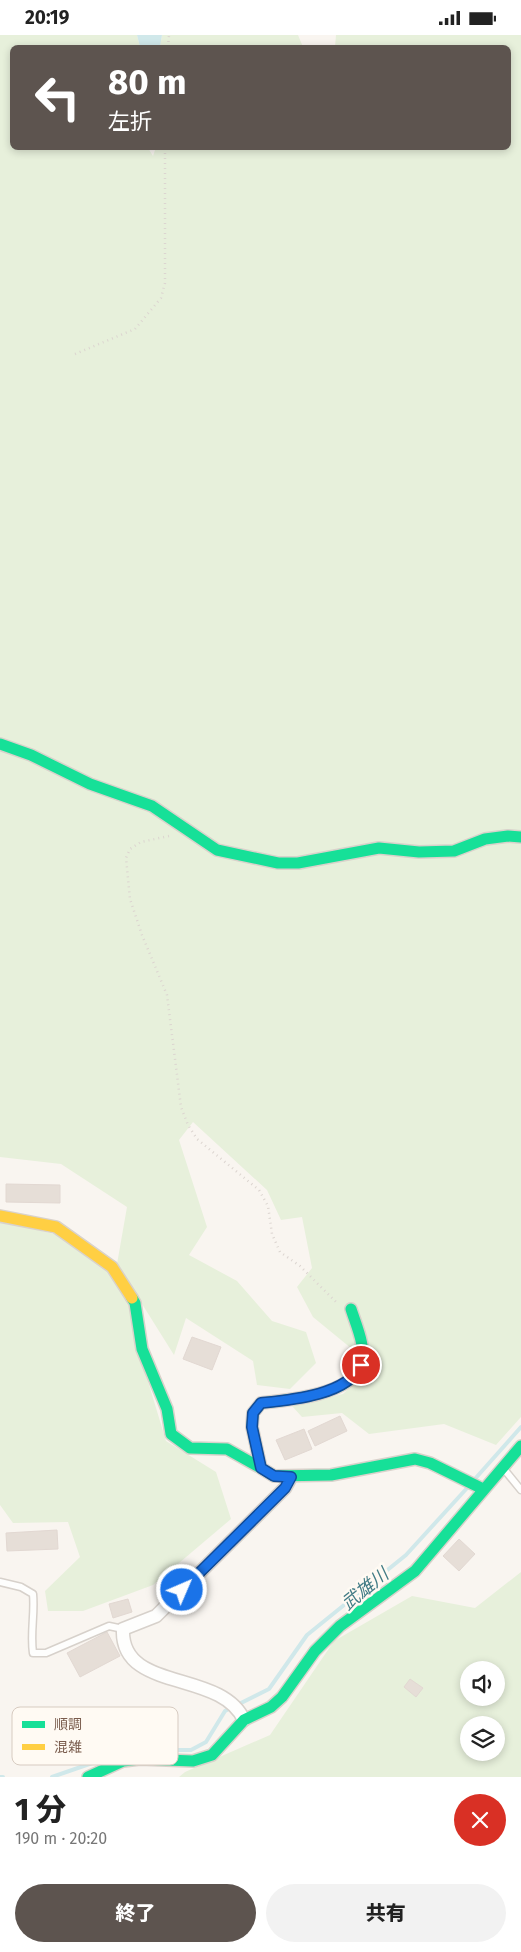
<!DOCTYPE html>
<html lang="ja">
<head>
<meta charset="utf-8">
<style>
  body { margin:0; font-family:"Fira Sans","Noto Sans JP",sans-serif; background:#f2f2f2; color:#222; height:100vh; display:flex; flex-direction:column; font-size:19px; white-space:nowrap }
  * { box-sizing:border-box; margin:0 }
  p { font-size:16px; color:#767676 }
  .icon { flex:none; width:28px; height:28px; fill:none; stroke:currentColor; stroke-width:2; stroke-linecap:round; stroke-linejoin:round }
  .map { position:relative; height:1742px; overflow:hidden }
  .sheet { display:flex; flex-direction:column; background:#fff; flex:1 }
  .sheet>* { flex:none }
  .banner { position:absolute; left:10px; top:10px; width:501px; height:105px; border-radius:8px; box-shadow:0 2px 8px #0003; background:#5d544f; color:#fff; overflow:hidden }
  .buttons { position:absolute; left:460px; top:1626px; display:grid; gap:10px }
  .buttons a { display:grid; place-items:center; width:45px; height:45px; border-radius:50%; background:#fff; box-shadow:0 2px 8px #0003; font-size:25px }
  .pin { position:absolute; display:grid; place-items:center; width:42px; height:42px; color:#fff; margin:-21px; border:2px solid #fff; border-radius:50%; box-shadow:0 1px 5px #0007 }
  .me { position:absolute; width:55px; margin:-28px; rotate:45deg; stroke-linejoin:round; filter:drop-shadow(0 0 4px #0008) }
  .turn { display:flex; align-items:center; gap:18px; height:105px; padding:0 15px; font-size:22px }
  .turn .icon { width:65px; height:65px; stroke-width:2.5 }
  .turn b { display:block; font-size:35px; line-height:42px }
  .round { display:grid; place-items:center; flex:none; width:52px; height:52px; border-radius:26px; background:#f2f2f2 }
  .headline { display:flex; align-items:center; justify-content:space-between; height:85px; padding:0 15px }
  h1 { font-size:30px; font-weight:800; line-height:38px }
  .action { display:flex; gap:10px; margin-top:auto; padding:10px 15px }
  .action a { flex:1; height:58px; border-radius:30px; background:#5d544f; color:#fff; font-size:20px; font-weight:800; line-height:58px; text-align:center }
  .action a+a { background:#f2f2f2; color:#222 }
  .status { display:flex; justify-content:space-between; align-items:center; height:35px; padding:0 25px; background:#fff; direction:ltr }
  .status svg { height:14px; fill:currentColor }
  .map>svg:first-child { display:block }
  .green { fill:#e7f0db; fill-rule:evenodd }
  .water { fill:#d0e8ea }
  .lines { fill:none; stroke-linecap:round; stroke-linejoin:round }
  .stream { stroke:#d0e8ea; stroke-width:4 }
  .building { fill:#e6ded7; stroke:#e2d8d2 }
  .lane-casing { stroke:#d7d1cb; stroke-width:9 }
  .street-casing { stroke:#d7d1cb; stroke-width:15 }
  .fast-casing { stroke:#d9d2cb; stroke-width:14 }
  .slow-casing { stroke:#d9d2cb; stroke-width:14 }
  .path { stroke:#dcd5d0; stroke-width:2.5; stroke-dasharray:1 4; stroke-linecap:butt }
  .lane { stroke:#fefefd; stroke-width:6 }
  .street { stroke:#fefefd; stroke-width:12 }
  .fast { stroke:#16e098; stroke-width:11 }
  .slow { stroke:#ffcf43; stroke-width:11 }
  .route-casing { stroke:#114b97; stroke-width:12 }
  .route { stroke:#1a73e8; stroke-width:9 }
  .labels { text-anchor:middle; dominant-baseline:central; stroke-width:5; stroke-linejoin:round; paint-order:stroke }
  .water-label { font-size:18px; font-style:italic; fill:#437c86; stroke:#fffaf3 }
  .key { fill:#fffaf3; stroke:#d7cbc1; stroke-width:1 }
  .key-label { font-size:14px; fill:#7a5c4d }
</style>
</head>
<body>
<div class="status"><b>20:19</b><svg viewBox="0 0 49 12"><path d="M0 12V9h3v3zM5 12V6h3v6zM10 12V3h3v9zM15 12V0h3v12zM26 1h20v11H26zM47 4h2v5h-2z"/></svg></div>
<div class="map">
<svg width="521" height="1742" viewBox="0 0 521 1742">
  <rect width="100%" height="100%" fill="#f9f5f0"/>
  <path class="green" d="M 0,0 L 137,0 L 140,12 L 12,12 L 12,112 L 148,113 L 153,121 L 156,112 L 509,112 L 509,12 L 335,12 L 336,0 L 521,0 L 521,1382 L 496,1410 L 444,1389 L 369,1399 L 342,1378 L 302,1382 L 292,1371 L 343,1359 L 368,1335 L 368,1312 L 352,1314 L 313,1282 L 297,1252 L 312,1233 L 302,1182 L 281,1185 L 267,1155 L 193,1087 L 179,1105 L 207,1192 L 189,1220 L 237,1246 L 272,1286 L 306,1297 L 316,1328 L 290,1354 L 257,1350 L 253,1326 L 186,1283 L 174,1320 L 117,1229 L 127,1172 L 61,1129 L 0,1122 Z
    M 162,0 L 298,0 L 303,12 L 160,12 Z
    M 0,1186 L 54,1199 L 108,1237 L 129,1268 L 134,1300 L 166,1406 L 216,1437 L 231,1484 L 153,1550 L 83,1576 L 48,1576 L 45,1556 L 80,1522 L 68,1487 L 13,1488 L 0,1470 Z
    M 521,1537 L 521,1742 L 179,1742 L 185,1737 L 270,1700 L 334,1606 L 412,1561 L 475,1573 ZM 469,1635 L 496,1635 L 496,1662 L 469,1662 ZM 469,1690 L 496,1690 L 496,1718 L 469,1718 Z"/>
  <path class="water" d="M 137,0 L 162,0 L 160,12 L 140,12 Z"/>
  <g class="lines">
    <path class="stream" d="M 474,1445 L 521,1392
      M 0,1742 L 3,1742
      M 52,1742 L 130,1715 L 191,1715 L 206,1707 L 225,1676 L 269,1654 L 307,1600 L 406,1520 L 468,1452"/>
  </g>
  <path class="building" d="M 6,1149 L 60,1150 L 60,1168 L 6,1167 Z
    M 192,1302 L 221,1312 L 212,1335 L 183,1324 Z
    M 340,1381 L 347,1396 L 315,1411 L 308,1396 Z
    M 304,1394 L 312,1414 L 285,1425 L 276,1405 Z
    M 57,1495 L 58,1514 L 7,1516 L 6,1498 Z
    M 459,1504 L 475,1519 L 459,1536 L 443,1521 Z
    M 128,1564 L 132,1577 L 113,1583 L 109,1569 Z
    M 107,1597 L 120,1621 L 80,1642 L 67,1618 Z
    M 410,1644 L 423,1653 L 416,1662 L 404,1652 Z"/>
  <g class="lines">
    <defs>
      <path id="lane" d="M 503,1433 L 521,1455
        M 0,1547 L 21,1552 L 33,1559 C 35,1579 30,1598 33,1618 L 46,1618 L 109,1591 L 123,1594"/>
      <path id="street" d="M 244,1685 C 221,1634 120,1658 123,1594 L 156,1581 L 285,1453 L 291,1442"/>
      <path id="fast" d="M 0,709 L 31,720 L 90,749 L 152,771 L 217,815 L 278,828 L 298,828 L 379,813 L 419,817 L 454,816 L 485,804 L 508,801 L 521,802
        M 132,1263 L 135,1268 L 142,1314 L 167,1374 L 171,1399 L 190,1413 L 227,1414 L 261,1433
        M 351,1274 C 356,1290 367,1313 361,1330 C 351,1360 288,1365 261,1368 L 253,1378 L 252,1392 L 261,1433 L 274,1441 L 331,1440 L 415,1424 L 430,1428 L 483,1454
        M 88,1742 L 123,1726 L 140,1724 L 193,1726 L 212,1720 L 244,1685 L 271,1672 L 282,1662 L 315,1616 L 340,1591 L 415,1536 L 521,1411"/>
      <path id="slow" d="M 0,1181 L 56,1192 L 112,1232 L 132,1263"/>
    </defs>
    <use href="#lane" class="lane-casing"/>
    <use href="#street" class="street-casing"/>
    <use href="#fast" class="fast-casing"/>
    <use href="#slow" class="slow-casing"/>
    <path class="path" d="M 168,12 L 169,0
      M 75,319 L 135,294 L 161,263 L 165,248 L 165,112
      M 169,801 L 141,807 L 130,814 L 126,823 L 130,864 L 142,900 L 167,960 L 181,1072 L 188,1090 L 197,1104 L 259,1155 L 268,1171 L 272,1199 L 280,1217 L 300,1231 L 338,1269"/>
    <use href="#lane" class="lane"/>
    <use href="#street" class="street"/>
    <use href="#fast" class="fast"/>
    <use href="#slow" class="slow"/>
  </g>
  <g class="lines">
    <defs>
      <path id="route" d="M 182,1555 L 285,1453 L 291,1442 L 274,1441 L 261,1433 L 252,1392 L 253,1378 L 261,1368 C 291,1365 348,1360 361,1330"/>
    </defs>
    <use href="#route" class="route-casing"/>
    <use href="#route" class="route"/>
  </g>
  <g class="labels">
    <g class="water-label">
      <text transform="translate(365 1554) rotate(-39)">武雄川</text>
    </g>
  </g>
  <rect x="12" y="1672" width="166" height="58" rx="8" class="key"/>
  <rect x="22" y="1686" width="23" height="7" fill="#16e098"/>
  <rect x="22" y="1709" width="23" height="6" fill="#ffcf43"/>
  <g class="key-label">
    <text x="54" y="1694">順調</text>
    <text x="54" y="1717">混雑</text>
  </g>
</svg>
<div class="buttons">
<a><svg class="icon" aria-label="sound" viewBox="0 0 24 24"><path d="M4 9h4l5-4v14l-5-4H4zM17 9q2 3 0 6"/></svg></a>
<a><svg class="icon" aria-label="layers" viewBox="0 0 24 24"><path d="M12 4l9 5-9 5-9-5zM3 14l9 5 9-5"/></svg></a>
</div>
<div class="pin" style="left:361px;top:1330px;background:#d93025"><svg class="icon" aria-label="arrive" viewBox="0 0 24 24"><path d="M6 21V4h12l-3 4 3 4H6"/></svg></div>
<svg class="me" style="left:182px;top:1555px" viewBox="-20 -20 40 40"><circle r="17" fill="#1a73e8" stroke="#fff" stroke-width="3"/><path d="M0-11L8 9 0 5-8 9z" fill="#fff"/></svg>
<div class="banner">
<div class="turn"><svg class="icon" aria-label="left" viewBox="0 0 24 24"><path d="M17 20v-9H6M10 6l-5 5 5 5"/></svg><div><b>80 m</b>左折</div></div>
</div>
</div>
<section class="sheet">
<div class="headline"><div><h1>1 分</h1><p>190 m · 20:20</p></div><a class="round" style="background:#d93025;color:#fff"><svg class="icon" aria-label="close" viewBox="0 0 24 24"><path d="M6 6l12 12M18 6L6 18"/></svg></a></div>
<div class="action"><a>終了</a><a>共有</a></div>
</section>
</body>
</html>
